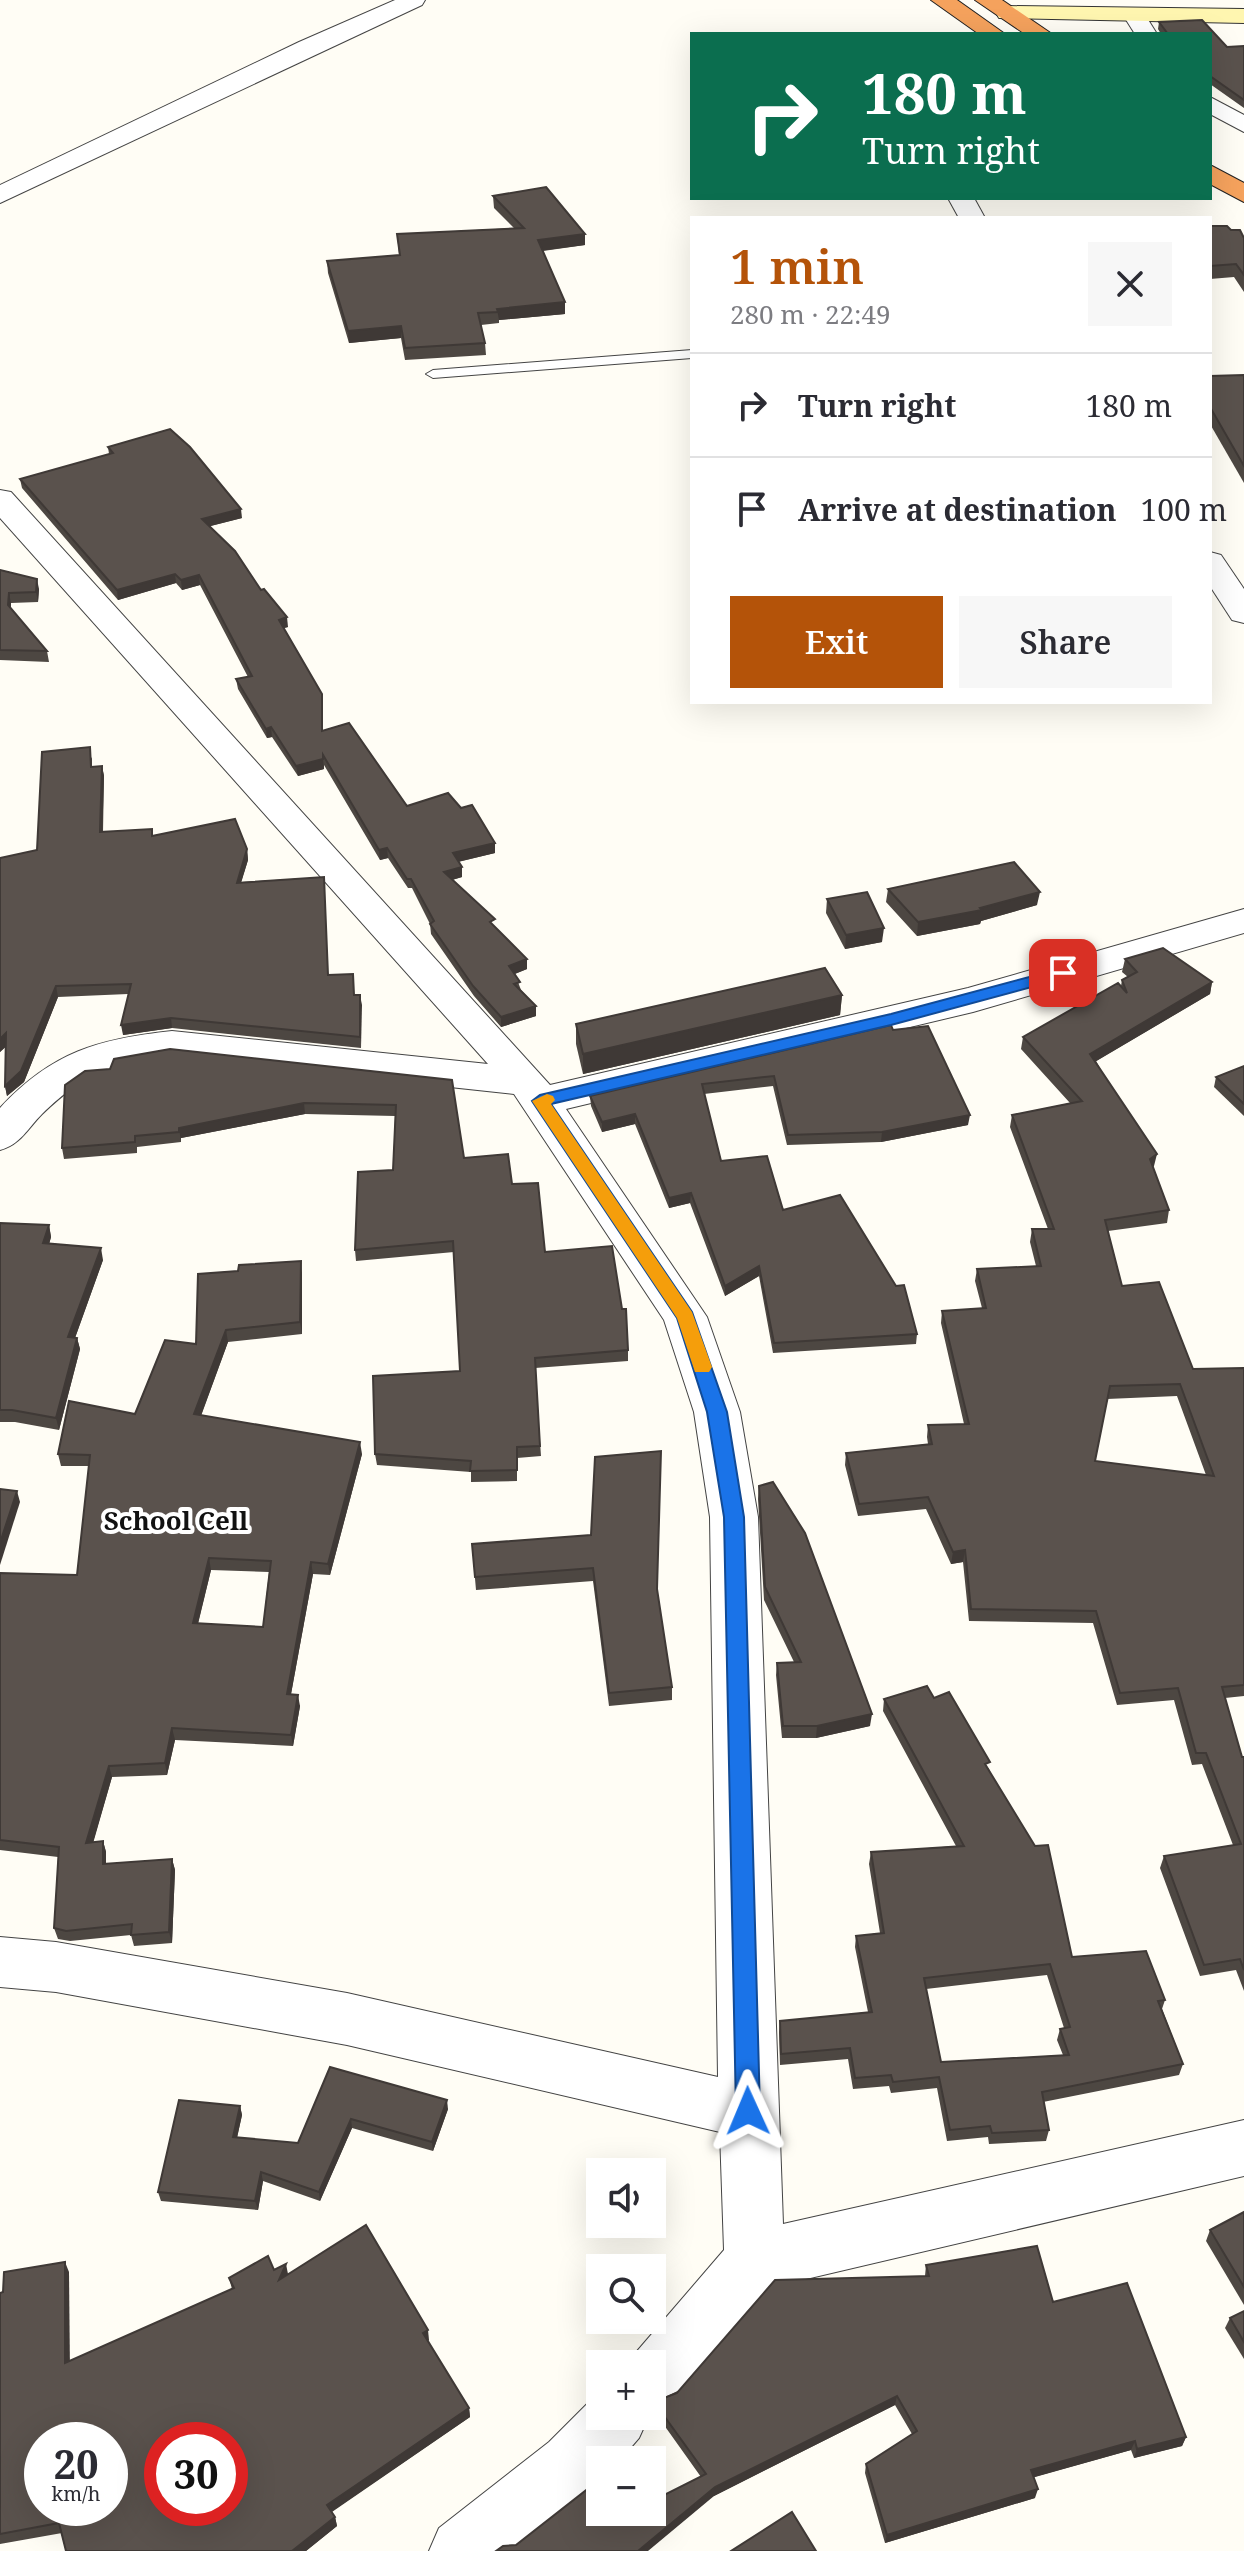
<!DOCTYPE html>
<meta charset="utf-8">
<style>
body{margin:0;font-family:"Noto Serif",serif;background:#f7f7f7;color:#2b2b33;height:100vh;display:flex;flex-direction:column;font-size:30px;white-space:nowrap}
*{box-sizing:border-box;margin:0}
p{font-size:26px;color:#7c7c81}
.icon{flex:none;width:44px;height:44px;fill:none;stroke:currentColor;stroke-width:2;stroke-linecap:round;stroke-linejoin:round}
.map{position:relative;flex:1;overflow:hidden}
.side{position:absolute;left:690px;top:216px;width:522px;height:488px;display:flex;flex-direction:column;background:#fff;border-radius:0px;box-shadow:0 8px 32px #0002}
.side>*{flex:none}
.hud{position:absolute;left:690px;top:32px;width:522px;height:168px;border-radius:0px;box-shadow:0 8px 32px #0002;background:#0b6e4f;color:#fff;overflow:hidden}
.buttons{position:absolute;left:586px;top:2158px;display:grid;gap:16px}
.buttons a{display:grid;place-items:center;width:80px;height:80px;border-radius:0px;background:#fff;box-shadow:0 8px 32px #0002;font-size:40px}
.speed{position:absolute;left:24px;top:2422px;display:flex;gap:16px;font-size:40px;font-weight:700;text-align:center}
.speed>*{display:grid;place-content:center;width:104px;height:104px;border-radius:50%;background:#fff;box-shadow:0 8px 32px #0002;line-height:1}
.speed small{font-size:20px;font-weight:400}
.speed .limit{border:12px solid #d22;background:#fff;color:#111}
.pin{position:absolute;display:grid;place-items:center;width:68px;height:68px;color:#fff;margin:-34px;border-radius:16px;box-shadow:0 4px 12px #0006}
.me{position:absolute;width:88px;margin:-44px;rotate:359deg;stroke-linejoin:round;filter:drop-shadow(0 0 6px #0008)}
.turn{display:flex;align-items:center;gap:28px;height:168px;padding:0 40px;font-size:36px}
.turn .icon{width:104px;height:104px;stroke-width:2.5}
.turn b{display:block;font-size:56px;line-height:68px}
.round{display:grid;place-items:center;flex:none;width:84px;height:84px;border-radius:0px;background:#f7f7f7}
.headline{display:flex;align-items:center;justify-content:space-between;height:136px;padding:0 40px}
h1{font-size:48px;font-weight:600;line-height:60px;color:#b45309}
.cta{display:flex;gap:16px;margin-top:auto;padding:16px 40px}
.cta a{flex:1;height:92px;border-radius:0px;background:#b45309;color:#fff;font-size:32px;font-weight:600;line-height:92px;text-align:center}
.cta a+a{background:#f7f7f7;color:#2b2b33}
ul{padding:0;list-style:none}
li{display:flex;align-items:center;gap:24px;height:104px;padding:0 40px;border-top:2px solid #e1e1e2}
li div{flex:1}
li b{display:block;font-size:30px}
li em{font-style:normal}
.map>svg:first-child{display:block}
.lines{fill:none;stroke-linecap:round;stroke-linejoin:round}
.lane-casing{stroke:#444;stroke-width:2}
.street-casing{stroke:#444;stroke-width:2}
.secondary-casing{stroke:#333;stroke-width:2}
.highway-casing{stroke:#222;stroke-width:2}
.lane{fill:#fff;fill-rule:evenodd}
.street{fill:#fff;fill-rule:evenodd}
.secondary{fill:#fff6b0;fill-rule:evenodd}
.highway{fill:#f5a25d;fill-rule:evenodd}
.wall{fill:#4d4742;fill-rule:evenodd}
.shaded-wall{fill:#3f3936}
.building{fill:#5a524d;stroke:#3f3936;stroke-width:2;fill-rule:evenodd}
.route{fill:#1a73e8;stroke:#114b97;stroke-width:2}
.slow{fill:#f59e0b}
.labels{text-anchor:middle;stroke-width:8;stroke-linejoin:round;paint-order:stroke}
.quarter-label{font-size:26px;font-weight:bold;fill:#111;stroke:#fff}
</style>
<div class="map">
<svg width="1244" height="2551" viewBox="0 0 1244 2551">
<rect width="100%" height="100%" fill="#fffdf5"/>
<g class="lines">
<g class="lane-casing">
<path id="lane" d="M692,350V358L433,378L426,374L433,370Z"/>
</g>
<g class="street-casing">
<g id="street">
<path d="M395,0H425L422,5L0,203V185L299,42Z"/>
<path d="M1134,8L1142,10L1157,34H1135L1123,15Z"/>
<path d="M1210,97L1244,115V132L1210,114Z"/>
<path d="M948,198H974L985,218H959Z"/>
<path d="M0,490L11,492L550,1085L968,988L1244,909V933L973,1012L566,1109L707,1317L740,1412L758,1517L783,2224L1244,2120V2176L772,2287L674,2400L652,2409V2364H626L724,2250L720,2132L347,2045L56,1992L0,1987V1937L56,1942L347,1993L718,2077L710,1517L694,1412L664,1320L514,1094L172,1057C110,1064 88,1070 42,1114C28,1128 20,1145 0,1150V1108C52,1052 98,1039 172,1031L488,1064L0,518Z"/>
<path d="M1210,552L1221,555L1244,589V623L1232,620L1210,586Z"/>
<path d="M600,2391V2416H649L639,2438L620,2460H600V2482L595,2488L515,2551H429L439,2528L549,2442Z"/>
</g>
</g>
<g class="secondary-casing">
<path id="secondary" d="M1007,6L1244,9V23L999,18L996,13Z"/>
</g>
<g class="highway-casing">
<g id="highway">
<path d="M931,0H957L1005,34H979Z"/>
<path d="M975,0H1002L1052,34H1025Z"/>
<path d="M1210,165L1244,183V202L1210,184Z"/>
</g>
</g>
<use href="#lane" class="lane"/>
<use href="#street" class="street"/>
<use href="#secondary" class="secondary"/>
<use href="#highway" class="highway"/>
</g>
<g class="wall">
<path d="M1202,20L1227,47L1244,46V108L1210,84V34H1161L1158,29L1159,22Z"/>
<path d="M493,196L585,234V245L543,251L565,302V314L499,320V323L481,325L485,343L486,355L405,360L401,338L349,343L328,273L327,261L399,255L397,234L514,228L494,208Z"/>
<path d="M1210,226L1231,230L1244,238V292L1234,277L1210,279Z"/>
<path d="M1244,375V483L1210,424V376Z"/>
<path d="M108,447L242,518L210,526L288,627L284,628L322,694L323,731L407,806L495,853L458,862L462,867V877L452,880L495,927L527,959V969L515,974L521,990L536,1006V1016L501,1027L474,996L431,934L430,924L412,888H408L388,858L380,860L324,765V769L298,776L272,737L267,738L238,689L236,679L248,677L200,585L182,590L176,583L118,600L22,488L20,479L109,454Z"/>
<path d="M0,570L39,589L38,602L11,603V609L47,651L49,662L0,660Z"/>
<path d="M92,757V767L102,766L104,776L103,832L153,836L247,849L248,860L241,882L324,877L328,975L355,995H360L361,1048L172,1028L123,1035L128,994L58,997L24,1082L7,1096L5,1086L6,1046L0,1052V858L37,850Z"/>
<path d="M888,889L1037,905L981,921L980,924L917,936L886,902Z"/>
<path d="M827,899L882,942L845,949L826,913Z"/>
<path d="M1125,959L1212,982L1210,994L1096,1061L1154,1166L1153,1167L1169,1210L1167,1223L1108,1231L1122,1286L1193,1369L1244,1368V1696L1225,1698L1242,1757H1244V1991L1236,1970L1200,1976L1160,1868L1164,1856L1233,1845L1202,1764L1192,1765L1174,1700L1117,1705L1093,1623L969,1621L963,1562L951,1564L926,1509L858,1516L845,1465L846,1453L928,1444L927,1437L928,1425L964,1424L941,1323L942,1311L982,1308L975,1281L977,1269L1036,1266L1030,1242L1032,1229H1048L1010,1127L1012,1115L1070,1103L1021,1049L1023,1037L1121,986L1122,980L1128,977L1122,972ZM1177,1396L1206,1475L1095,1461L1107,1399Z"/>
<path d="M842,995L840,1015L583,1074L576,1044V1024Z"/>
<path d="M893,1030L968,1125L881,1142L787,1145L773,1086L704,1094L721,1161L783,1210L917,1334L916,1344L773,1353L759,1276L725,1296L690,1203L669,1208L635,1124L602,1132L591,1106L590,1096Z"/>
<path d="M1244,1066V1116L1214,1087L1216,1077Z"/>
<path d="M452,1080L464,1158L512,1184L545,1252L628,1350V1361L535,1368L541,1456L517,1458V1481L471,1482V1472L377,1465L375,1454L460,1371L454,1252L356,1261L355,1250L393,1170L395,1116L305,1114L181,1138V1142L137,1147V1153L64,1159L62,1148L65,1085Z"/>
<path d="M0,1223L49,1225L51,1237L49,1244L103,1260L75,1338H77L80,1349L59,1430L15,1422H0Z"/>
<path d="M302,1273V1334L228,1342L201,1416L362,1454L330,1575L313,1574L291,1694L300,1706L293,1746L175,1740L167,1775L112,1777L93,1842L103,1841L106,1852V1864L172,1859L175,1870L172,1943L134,1946L131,1935L70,1941L58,1939L54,1928L58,1857L0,1850V1573L77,1575L89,1466H61L58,1454L135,1414L196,1344ZM211,1570L269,1572L263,1627L198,1624Z"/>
<path d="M759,1486L870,1726L816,1738H782L776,1675L777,1663L794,1662L764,1600L758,1499Z"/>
<path d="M591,1535L657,1590L672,1687V1700L609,1706L593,1581L476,1590L472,1544Z"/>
<path d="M934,1698L989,1769L1072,1957L1165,2000L1162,2009L1183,2064L1179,2075L1043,2102L1049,2130L1046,2141L989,2144L988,2137L947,2141L937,2088L891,2093L889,2086L853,2089L848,2059L780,2065L779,2032L780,2021L868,2012L855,1947L856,1936L880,1933L869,1864L871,1852L956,1846L883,1711L884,1699ZM1047,1975L1064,2028L1060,2029L1057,2040L1063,2055L941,2062L926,1989Z"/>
<path d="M330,2067L448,2109L433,2151L352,2128L320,2201L263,2181L258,2210L161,2201L158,2192L240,2106L242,2115L237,2138L298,2143Z"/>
<path d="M1244,2212V2305L1206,2241L1210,2230Z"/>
<path d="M926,2265L1053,2302L1186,2437L1182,2446L1134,2458L1131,2450L1034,2477L1035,2498L885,2543L865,2473L866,2464L912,2434L895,2405L714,2496L516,2545L619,2518L701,2477L654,2411V2402L925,2276Z"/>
<path d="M274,2270L288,2274L429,2340L428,2341L469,2408L470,2417L331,2512L335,2517L337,2526L306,2551H66L62,2533L0,2544V2293L69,2272V2361L232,2289L229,2278Z"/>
<path d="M1244,2311V2359L1225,2328L1230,2318Z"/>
</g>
<g class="shaded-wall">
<path d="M585,234V245L539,251L538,240Z"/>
<path d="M565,302V314L499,320L497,309Z"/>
<path d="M401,326V338L349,343L348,331Z"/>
<path d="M241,509L242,518L203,528L202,519Z"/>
<path d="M175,574L176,583L118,600L117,590Z"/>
<path d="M199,575L200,585L182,590L181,580Z"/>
<path d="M37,579L39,589L38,602L36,592Z"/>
<path d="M9,593L11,603L10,615L8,605Z"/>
<path d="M287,617L288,627L280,629L279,620Z"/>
<path d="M271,727L272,737L267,738L266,729Z"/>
<path d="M323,759L324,769L298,776L296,766Z"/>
<path d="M102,766L104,776L102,843L100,832Z"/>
<path d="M495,843V853L453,863V853Z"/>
<path d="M387,848L388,858L380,860L379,850Z"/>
<path d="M247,849L248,860L238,893L237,883Z"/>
<path d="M462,867V877L445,882L444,872Z"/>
<path d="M1040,892L1037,905L981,921L980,924L917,936L918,922L980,908Z"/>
<path d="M884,928L882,942L845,949L846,935Z"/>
<path d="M527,959V969L509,976V966Z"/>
<path d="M1212,982L1210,994L1088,1066L1090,1054Z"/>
<path d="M56,986L58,997L24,1082L7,1096L5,1086Z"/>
<path d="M360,995L362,1005L361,1048L360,1037Z"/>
<path d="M842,995L840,1015L583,1074V1054Z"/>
<path d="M536,1006V1016L501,1027V1017Z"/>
<path d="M171,1018L172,1028L123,1035L121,1025Z"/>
<path d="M6,1033L9,1044L0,1052V1039Z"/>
<path d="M304,1103L305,1114L181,1138V1142L179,1128Z"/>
<path d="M635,1114V1124L602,1132V1122Z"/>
<path d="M970,1115L968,1125L881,1142L882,1132Z"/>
<path d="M1157,1154L1154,1166L1147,1172L1150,1159Z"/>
<path d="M691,1193L690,1203L669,1208V1198Z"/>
<path d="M49,1225L51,1237L46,1255L43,1243Z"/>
<path d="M101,1248L103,1260L71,1349L68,1337Z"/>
<path d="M301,1261L302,1273V1334L300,1322Z"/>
<path d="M759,1266V1276L725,1296V1286Z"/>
<path d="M226,1330L228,1342L197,1426L194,1414Z"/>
<path d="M77,1338L80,1349L59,1430L56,1418Z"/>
<path d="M360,1442L362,1454L330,1575L328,1564Z"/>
<path d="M17,1491L20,1502L0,1565V1543Z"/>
<path d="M965,1550L963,1562L951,1564L953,1552Z"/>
<path d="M209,1558L211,1570L195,1635L193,1623Z"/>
<path d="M311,1562L313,1574L289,1705L287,1694Z"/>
<path d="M298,1695L300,1706L293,1746L291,1735Z"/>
<path d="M872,1714L870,1726L816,1738L817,1726Z"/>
<path d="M172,1728L175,1740L167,1775L165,1763Z"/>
<path d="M109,1766L112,1777L90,1854L86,1843Z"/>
<path d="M103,1841L106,1852V1875L103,1864Z"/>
<path d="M172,1859L175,1870L172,1943L169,1932Z"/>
<path d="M447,2100L448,2109L433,2151L432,2142Z"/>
<path d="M240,2106L242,2115L235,2146L233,2137Z"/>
<path d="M351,2119L352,2128L320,2201L319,2192Z"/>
<path d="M261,2172L263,2181L258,2210L255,2201Z"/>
<path d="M65,2262L69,2272L70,2373L65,2363Z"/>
<path d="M286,2264L288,2274L279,2280Z"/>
<path d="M428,2330L429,2340L424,2343L423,2333Z"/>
<path d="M897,2396L895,2405L714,2496L648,2551H638L715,2487Z"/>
<path d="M469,2408L470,2417L329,2514L327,2505Z"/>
<path d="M1186,2437L1182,2446L1134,2458L1137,2449Z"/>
<path d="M1135,2441L1131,2450L1028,2479L1031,2470Z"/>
<path d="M1038,2489L1035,2498L885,2543L887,2535Z"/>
<path d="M335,2517L337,2526L306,2551H292Z"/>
</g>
<g class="building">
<path d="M1202,20L1227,47L1244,46V100L1210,76V34H1168L1159,22Z"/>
<path d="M546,187L585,234L538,240L565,302L497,309L498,312L478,313L485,343L405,348L401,326L348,331L327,261L400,255L397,234L524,228L493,196Z"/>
<path d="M1210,226H1227L1231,230H1240L1244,238V275L1236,264L1210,266Z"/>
<path d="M1244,375V466L1210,407V376Z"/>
<path d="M170,429L190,447L241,509L202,519L235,551L261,590L264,589L287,617L279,620L322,694V731L349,723L407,806L448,793L461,808L472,805L495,843L453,853L462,867L444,872L495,919L490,922L527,959L509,966L520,982L514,984L536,1006L501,1017L473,986L430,924L434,921L411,879H407L387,848L379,850L323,755V759L296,766L271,727L266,729L236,679L252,676L199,575L181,580L175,574L117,590L20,479L113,453L108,447Z"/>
<path d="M0,570L37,579L36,592L9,593L8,605L47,651L0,650Z"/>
<path d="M90,747L91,767L102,766L100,832L152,829V836L235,819L247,849L237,883L324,877L328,975L353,974L354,995H360V1037L171,1018L121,1025L131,984L56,986L21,1071L5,1086L6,1033L0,1039V858L37,850L42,752Z"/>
<path d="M1014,862L1040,892L980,908L982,910L918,922L888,889Z"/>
<path d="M867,892L884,928L846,935L827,899Z"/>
<path d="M1163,948L1212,982L1090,1054L1157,1154L1150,1159L1169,1210L1105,1220L1122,1286L1159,1282L1193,1369L1244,1368V1685L1222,1687L1242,1757H1244V1970L1240,1959L1204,1965L1164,1856L1241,1844L1206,1753H1196L1178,1688L1120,1693L1096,1611L971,1609L965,1550L953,1552L928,1497L859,1504L846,1453L932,1444L928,1425L969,1424L942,1311L986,1308L977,1269L1041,1266L1032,1229H1054L1012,1115L1082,1101L1023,1037L1118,983L1127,993L1122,980L1137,972L1125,959ZM1180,1384L1214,1476L1095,1461L1110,1386Z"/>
<path d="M825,968L842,995L583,1054L576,1024Z"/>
<path d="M891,1025L893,1030L928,1026L970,1115L882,1132L788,1135L774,1076L702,1084L721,1161L767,1156L783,1210L840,1195L896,1286L904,1285L917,1334L774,1343L759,1266L725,1286L691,1193L669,1198L635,1114L602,1122L590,1096Z"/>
<path d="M170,1049L452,1080L464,1158L508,1154L512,1184L538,1183L545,1252L612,1246L622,1309H626L628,1350L535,1358L540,1446L517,1447V1470L470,1471L471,1461L375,1454L373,1376L460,1371L453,1241L355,1250L358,1172L393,1170L396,1105L304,1103L179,1128V1132L135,1136V1142L62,1148L65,1085L85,1071L110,1069L114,1059Z"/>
<path d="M1244,1066V1104L1216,1077Z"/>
<path d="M0,1223L49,1225L43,1243L101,1248L68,1337L77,1338L56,1418L12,1410H0Z"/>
<path d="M301,1261L300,1322L226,1330L194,1414L360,1442L328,1564L311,1562L287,1694L298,1695L291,1735L172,1728L165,1763L109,1766L86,1843L103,1841V1864L172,1859L169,1932L131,1935L132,1924L66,1931L54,1928L59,1847L0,1840V1573L77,1575L90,1455L58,1454L69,1401L135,1414L165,1340L196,1344L198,1274L238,1271L239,1265ZM209,1558L271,1561L263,1627L193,1623Z"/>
<path d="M661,1451L657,1589L672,1687L609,1693L593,1568L475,1577L472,1544L591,1535L595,1457Z"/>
<path d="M773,1482L805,1533L872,1714L817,1726H783L777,1663L801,1662L765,1587L759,1486Z"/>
<path d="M0,1489L17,1491L0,1543Z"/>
<path d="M927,1686L934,1698L949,1692L990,1762L985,1764L1035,1846L1048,1845L1072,1957L1146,1951L1165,2000L1158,2001L1183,2064L1042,2092L1049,2130L992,2133L990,2126L950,2130L939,2077L893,2082L891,2075L855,2078L850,2048L781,2054L780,2021L872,2012L856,1936L884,1933L871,1852L964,1846L884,1699ZM1050,1964L1070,2027L1060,2029L1069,2055L941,2062L924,1978Z"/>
<path d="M330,2067L447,2100L432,2142L351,2119L319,2192L261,2172L255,2201L158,2192L179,2100L240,2106L233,2137L298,2143Z"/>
<path d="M1244,2212V2287L1210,2230Z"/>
<path d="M366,2225L428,2330L423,2333L469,2408L327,2505L335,2517L292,2551H66L59,2523L0,2534V2293L3,2292L4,2272L65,2262V2363L234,2288L229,2278L268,2256L274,2270L286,2264L279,2280ZM42,2440H110V2508H42ZM162,2440H230V2508H162Z"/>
<path d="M1037,2246L1053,2302L1127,2283L1186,2437L1137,2449L1135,2441L1031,2470L1038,2489L887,2535L866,2464L917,2431L897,2396L715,2487L638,2551H496L503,2546L516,2545L594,2484L600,2492V2512H614L619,2518L631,2512H652V2501L706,2474L654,2402L677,2393L775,2280L929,2276L926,2265Z"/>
<path d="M1244,2311V2342L1230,2318Z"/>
<path d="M792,2512L816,2551H731Z"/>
</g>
<path class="route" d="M1063,968L1071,973L1069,977L891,1025L551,1104L692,1312L727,1412L744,1517L760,2111L756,2119L748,2122L739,2119L736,2111L724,1517L707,1412L677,1318L532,1101L540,1095L891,1014Z"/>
<path class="slow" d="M547,1094L553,1096L555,1100L551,1104L692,1312L712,1367L709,1372H695L677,1318L532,1101Z"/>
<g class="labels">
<g class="quarter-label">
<text x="176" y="1530">School Cell</text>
</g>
</g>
</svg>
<div class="buttons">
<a><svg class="icon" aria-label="sound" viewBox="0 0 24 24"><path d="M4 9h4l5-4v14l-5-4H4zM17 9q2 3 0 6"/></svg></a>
<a><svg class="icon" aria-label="search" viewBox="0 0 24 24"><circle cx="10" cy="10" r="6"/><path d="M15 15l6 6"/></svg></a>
<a>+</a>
<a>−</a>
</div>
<div class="speed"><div>20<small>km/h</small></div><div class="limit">30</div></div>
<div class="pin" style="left:1063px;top:973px;background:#d93025"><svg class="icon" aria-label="arrive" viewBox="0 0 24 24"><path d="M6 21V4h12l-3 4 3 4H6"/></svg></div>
<svg class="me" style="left:748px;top:2111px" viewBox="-20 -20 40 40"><path d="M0-17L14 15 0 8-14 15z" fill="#1a73e8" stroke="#fff" stroke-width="4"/></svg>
<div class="hud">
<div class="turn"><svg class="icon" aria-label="right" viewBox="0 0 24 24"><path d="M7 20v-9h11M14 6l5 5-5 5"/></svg><div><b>180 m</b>Turn right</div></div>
</div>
<section class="side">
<div class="headline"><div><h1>1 min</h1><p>280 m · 22:49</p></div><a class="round"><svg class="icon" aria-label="close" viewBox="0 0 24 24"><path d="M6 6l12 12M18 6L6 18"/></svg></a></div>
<ul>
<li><svg class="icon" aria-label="right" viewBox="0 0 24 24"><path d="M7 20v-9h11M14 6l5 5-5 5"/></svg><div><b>Turn right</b></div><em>180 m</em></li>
<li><svg class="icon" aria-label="arrive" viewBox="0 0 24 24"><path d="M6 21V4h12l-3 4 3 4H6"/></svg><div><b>Arrive at destination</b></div><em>100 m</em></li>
</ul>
<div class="cta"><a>Exit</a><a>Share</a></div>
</section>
</div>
